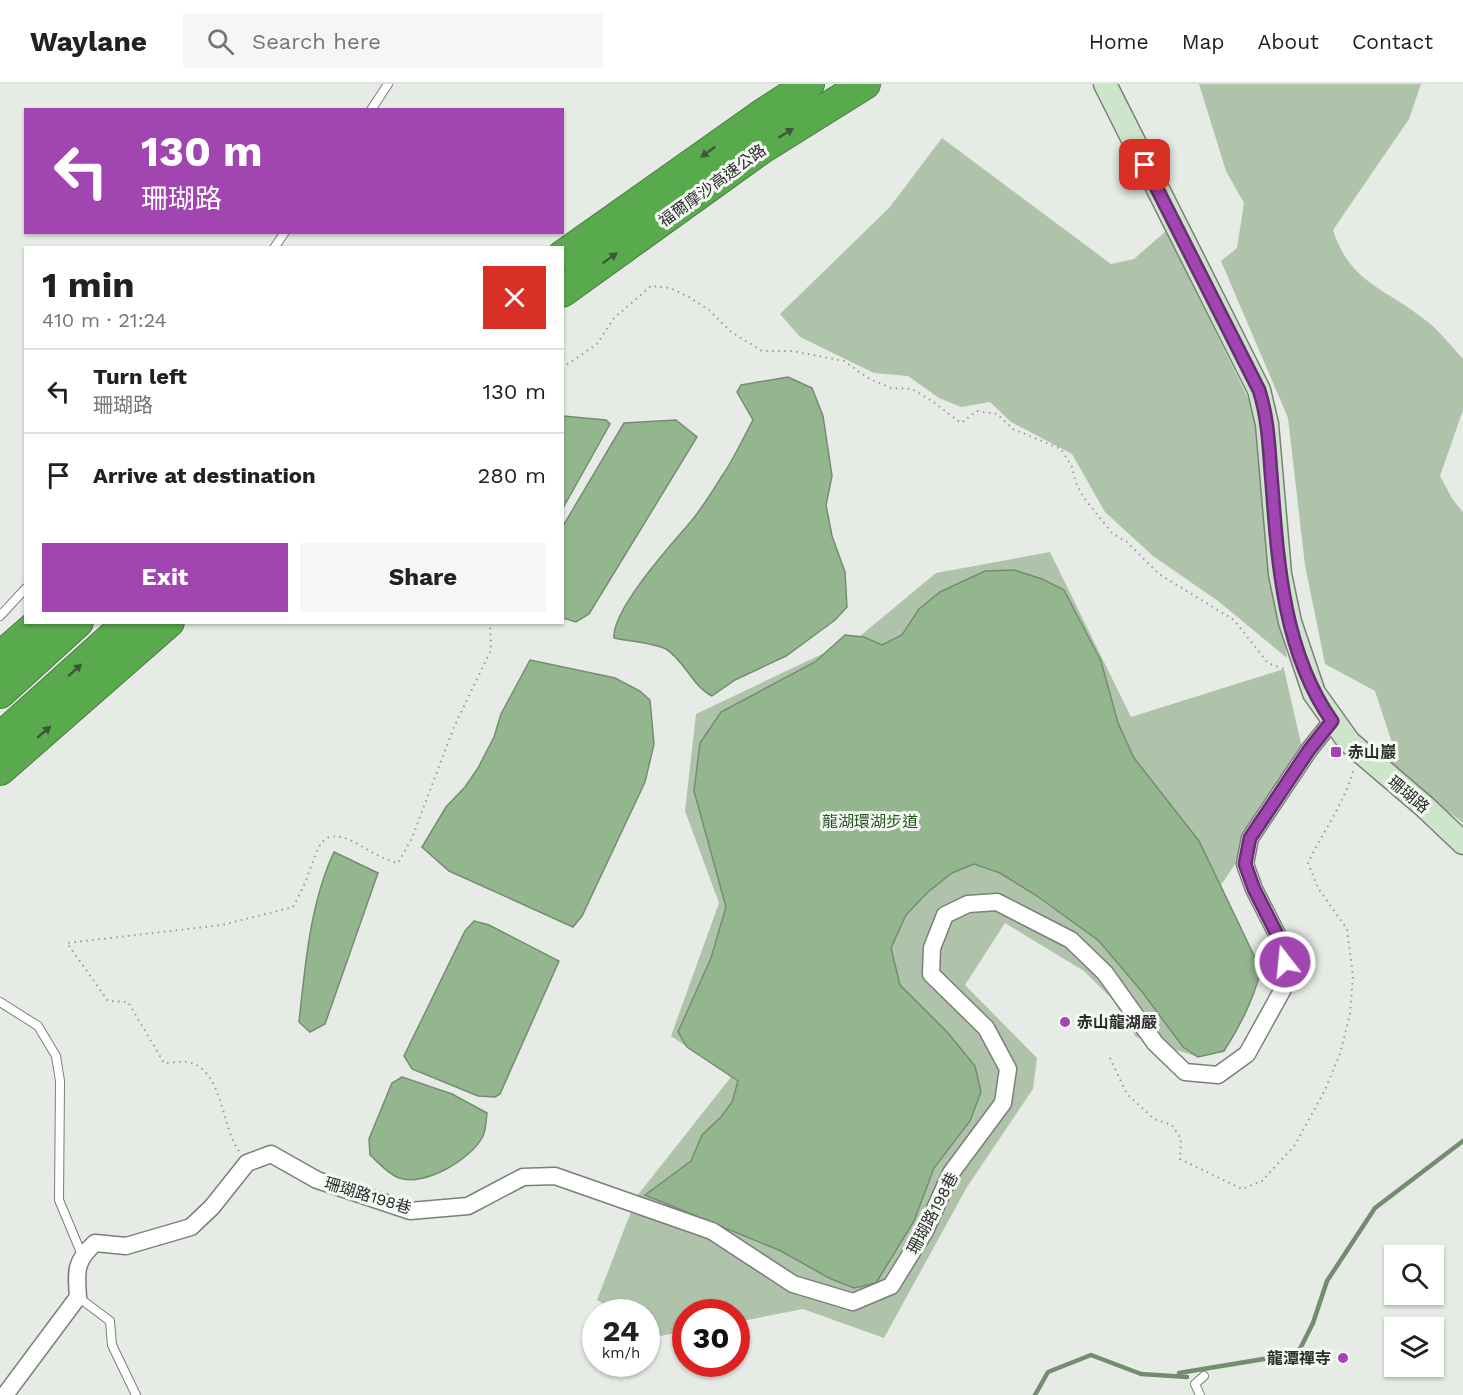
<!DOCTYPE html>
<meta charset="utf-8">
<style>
body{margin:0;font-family:"Work Sans","Noto Sans TC",sans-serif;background:#f6f6f6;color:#202124;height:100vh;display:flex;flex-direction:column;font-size:22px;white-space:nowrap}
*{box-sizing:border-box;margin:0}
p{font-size:20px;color:#757577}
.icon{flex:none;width:33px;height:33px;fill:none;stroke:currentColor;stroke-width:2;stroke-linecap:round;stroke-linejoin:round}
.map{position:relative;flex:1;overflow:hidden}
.details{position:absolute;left:24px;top:162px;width:540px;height:378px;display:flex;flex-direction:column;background:#fff;border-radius:0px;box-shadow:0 2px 4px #0004}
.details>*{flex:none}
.banner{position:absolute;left:24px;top:24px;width:540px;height:126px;border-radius:0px;box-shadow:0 2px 4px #0004;background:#a146b1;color:#fff;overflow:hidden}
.fabs{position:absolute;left:1384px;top:1161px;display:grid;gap:12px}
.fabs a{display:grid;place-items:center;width:60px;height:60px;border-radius:0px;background:#fff;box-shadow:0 2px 4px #0004;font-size:30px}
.speed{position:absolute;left:582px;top:1215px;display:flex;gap:12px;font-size:30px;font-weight:700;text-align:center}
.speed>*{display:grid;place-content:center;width:78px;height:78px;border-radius:50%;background:#fff;box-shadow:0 2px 4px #0004;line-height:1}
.speed small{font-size:15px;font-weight:400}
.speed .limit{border:9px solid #d22;background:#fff;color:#111}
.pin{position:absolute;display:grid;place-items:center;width:51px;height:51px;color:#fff;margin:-26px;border-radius:12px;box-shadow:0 3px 9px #0006}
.me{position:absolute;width:66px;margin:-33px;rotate:344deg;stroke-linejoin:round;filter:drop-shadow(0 0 4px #0008)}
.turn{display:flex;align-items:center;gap:21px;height:126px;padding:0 18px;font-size:27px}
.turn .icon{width:78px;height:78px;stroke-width:2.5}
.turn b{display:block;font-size:42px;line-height:51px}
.round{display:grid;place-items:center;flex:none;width:63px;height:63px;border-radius:0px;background:#f6f6f6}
.headline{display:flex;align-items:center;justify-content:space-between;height:102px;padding:0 18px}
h1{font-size:36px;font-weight:700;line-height:45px}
.primary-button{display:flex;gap:12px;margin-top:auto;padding:12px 18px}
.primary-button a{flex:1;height:69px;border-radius:0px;background:#a146b1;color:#fff;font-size:24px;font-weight:700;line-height:69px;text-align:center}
.primary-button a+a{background:#f6f6f6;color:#202124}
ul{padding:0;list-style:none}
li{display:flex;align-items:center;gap:18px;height:84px;padding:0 18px;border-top:2px solid #e0e0e0}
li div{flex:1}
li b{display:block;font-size:22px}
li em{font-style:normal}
header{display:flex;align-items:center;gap:36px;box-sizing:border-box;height:84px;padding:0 30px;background:#fff;border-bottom:2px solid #e0e0e0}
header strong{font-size:28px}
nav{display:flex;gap:33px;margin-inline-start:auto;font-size:21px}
.search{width:420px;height:54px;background:#f6f6f6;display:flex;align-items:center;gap:15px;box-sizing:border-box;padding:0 21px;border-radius:0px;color:#757577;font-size:22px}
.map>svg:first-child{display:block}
.green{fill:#aec3aa}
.water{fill:#94b68f;stroke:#748d71;stroke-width:1.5}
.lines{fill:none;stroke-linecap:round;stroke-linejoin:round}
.stream{stroke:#748d71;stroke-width:4.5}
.lane-casing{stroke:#7b7f7a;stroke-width:10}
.street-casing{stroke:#7b7f7a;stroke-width:19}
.secondary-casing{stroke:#7b7f7a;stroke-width:25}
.highway-casing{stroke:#497d41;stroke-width:32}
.path{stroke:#989b98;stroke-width:2;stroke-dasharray:1.5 4.5;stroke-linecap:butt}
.lane{stroke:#fff;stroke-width:8}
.street{stroke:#fff;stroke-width:16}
.secondary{stroke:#cde5ca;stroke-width:22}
.highway{stroke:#59a94d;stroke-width:30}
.oneway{fill:#3b5837}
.route-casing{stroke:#692e73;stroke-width:15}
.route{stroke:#a146b1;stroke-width:10}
.poi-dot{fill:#a146b1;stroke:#f4f9f4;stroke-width:2}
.labels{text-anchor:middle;stroke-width:6;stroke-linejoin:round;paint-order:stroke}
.street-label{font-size:16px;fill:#2b2c2b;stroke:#f4f9f4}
.poi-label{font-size:16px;font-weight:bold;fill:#2b2c2b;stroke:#f4f9f4;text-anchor:start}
.park-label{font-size:16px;fill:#26531f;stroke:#f4f9f4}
</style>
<header>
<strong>Waylane</strong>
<div class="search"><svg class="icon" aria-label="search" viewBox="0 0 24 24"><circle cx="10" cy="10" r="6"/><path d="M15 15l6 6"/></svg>Search here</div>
<nav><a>Home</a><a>Map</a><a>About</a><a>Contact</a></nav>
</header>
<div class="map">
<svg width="1463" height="1311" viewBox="0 0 1463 1311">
<rect width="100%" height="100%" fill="#e7ebe6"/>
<g class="green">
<path d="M1199,0H1421L1409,35L1333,146C1350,199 1385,204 1424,235C1439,246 1451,262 1463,275V326L1440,392L1453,416L1463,428V739L1377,673L1392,659L1375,607L1325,580L1305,481L1288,334L1221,177L1237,164L1244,119L1226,87Z"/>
<path d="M942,54L1111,180L1134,175L1166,147L1252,322L1263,369L1270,451L1269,500L1282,535L1287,574L1218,517L1153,472L1105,428L1072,370L1011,338L990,318L961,323L939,314L908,292L874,289L800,253L780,230L889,124Z"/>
<path d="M1050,468L1131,633L1284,585L1305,677L1221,801L1261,886L1224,967L1198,973L1136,953L1113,916L1084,887L1005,839L965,901L1037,974L1033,1005L967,1103L884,1254L803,1225L737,1238L736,1228H686L685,1247L660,1252L647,1244L646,1228H618L597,1216L637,1112L731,993L671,952L719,819L685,727L696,630L860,552L936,489Z"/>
</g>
<g class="water">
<path d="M788,293L812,304L823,332L832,392L826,421L832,452L845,488L847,523L835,536L786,572L735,596L712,612C692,602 685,577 666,565C655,559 628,557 614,554C612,526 669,463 688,441C701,426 712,408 722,392C734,375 743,354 753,336L737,308L741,301Z"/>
<path d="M563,332L606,336L610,340L563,424Z"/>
<path d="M676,336L697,353L589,530L576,538L563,534V442L624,339Z"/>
<path d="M1014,486L1042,495L1064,506L1101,577L1118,639L1134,674L1199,757L1261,886C1253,917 1241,941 1224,967L1198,973L1183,963L1143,909L1099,857L1037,812L1000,789L974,780L952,789L928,808L906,831L891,864L900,901L948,949L975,982L981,1008L970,1037L934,1084L914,1137L876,1199L854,1204L829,1194L781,1167L645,1111L691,1077L702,1051L721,1033L732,1018L738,997L687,963L678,948L711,874L726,823L694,707L700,659L721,628L815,578L845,551L864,553L882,561L902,551L919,525L940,508L985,487Z"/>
<path d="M530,576L615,594L640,607L650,616L654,660L645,698L582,832L573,843L449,787L422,763L446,723L465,703L478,684L494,653L501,630Z"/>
<path d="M334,768L378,789L325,940L310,948L299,938C305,883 310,819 334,768Z"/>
<path d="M474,837L489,841L559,877L500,1010L495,1013L478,1012L412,985L404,972L465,847Z"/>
<path d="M402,993L452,1010L487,1029C486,1036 486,1046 483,1052C472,1075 424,1103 399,1094C388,1090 378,1078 370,1071L369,1055L392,999Z"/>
</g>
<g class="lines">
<g class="stream">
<path d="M1179,1289L1282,1272L1300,1265L1313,1239L1327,1197L1375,1124L1463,1057"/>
<path d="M1035,1311L1048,1288L1091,1271L1141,1290L1187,1293"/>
</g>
<g class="lane-casing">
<g id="lane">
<path d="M371,26L388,0"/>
<path d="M274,164L285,148"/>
<path d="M0,532L26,504"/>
<path d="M0,918L38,942L56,972L60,997L59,1116L82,1171"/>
<path d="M78,1213L110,1237L112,1261L136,1311"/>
<path d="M1200,1311L1195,1300L1204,1292"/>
</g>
</g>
<g class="street-casing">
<path id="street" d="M5,1311L78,1213C76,1187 75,1177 95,1159L126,1162L191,1143L212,1123L247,1079L271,1070L317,1096L410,1127L468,1122L523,1093L555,1092L712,1147L793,1200L853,1218L891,1202L925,1147L951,1089L1003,1019L1008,985L986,944L931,890L932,864L945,831L968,820L997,818L1071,856L1105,889L1155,959L1185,988L1218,991L1247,970L1288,896L1282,860L1254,805L1245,780L1250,754L1309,666L1332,637"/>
</g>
<g class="secondary-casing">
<path id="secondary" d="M1105,0L1259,306L1267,340L1280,490L1290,538L1314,609L1349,658L1424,722L1463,759"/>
</g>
<g class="highway-casing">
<g id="highway">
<path d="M562,172L760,32L809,0"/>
<path d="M562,208L761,65L865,0"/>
<path d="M0,573L40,538"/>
<path d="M0,609L78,538"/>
<path d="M0,654L129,538"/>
<path d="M0,686L169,538"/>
</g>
</g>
<g class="path">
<path d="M562,284L597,260L614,234L651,202L670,204L689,213L709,226L730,247L762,267H792L844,277L868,294L891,304L912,305L932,317L961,339L977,327L997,330L1013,345L1061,365L1072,383L1076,399L1084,414L1112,449L1127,458L1159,490L1234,536L1268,579L1287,586"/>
<path d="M1110,974L1127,1010L1154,1035L1172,1041L1181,1055L1180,1075L1242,1105L1262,1097L1295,1061L1325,1006L1340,970L1350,930L1353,892L1347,845L1318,804L1308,779C1323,747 1345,719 1354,684"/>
<path d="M239,1067C221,1043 223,984 187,978C180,977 171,979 164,979L128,918L108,917L67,859L222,841L293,823C299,812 305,800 309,788C318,765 321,742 352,757C367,765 381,775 398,779L412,754L454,643L491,566L490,538"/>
</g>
<use href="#lane" class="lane"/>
<use href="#street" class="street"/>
<use href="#secondary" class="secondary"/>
<use href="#highway" class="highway"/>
</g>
<defs><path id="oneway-solid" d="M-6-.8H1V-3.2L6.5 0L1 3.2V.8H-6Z" transform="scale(1.5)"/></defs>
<g class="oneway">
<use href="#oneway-solid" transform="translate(786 49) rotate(-32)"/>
<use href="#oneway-solid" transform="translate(708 68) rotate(144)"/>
<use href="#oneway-solid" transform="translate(610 174) rotate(-36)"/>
<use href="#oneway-solid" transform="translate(75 586) rotate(-42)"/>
<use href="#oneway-solid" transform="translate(44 648) rotate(-41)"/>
</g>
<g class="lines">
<g class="route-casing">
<path id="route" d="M1145,81L1259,306C1269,337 1269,368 1272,401C1278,481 1284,569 1332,637L1309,666L1250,754L1245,780L1254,805L1282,860L1285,878"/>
</g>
<use href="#route" class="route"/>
</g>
<g class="poi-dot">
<rect x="1330" y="662" width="12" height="12" rx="3"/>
<circle cx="1065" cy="938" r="6"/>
<circle cx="1343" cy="1274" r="6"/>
</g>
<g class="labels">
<g class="street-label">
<text transform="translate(712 101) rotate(-36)" y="6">福爾摩沙高速公路</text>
<text transform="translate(1409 710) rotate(40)" y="6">珊瑚路</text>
<text transform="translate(368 1111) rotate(17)" y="6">珊瑚路198巷</text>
<text transform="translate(932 1129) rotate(-62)" y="6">珊瑚路198巷</text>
</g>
<g class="poi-label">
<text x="1348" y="674">赤山巖</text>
<text x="1077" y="944">赤山龍湖嚴</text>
<text x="1331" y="1280" text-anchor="end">龍潭禪寺</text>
</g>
<g class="park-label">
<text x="870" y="743">龍湖環湖步道</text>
</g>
</g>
</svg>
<div class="fabs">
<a><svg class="icon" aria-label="search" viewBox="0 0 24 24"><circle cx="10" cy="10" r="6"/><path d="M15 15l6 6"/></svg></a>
<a><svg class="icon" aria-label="layers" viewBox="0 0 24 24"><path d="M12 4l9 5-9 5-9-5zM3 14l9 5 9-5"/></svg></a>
</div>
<div class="speed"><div>24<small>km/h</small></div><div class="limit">30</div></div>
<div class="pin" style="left:1145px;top:81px;background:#d93025"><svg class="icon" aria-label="arrive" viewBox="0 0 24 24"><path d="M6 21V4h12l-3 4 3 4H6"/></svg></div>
<svg class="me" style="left:1285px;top:878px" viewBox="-20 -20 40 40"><circle r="17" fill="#a146b1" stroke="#fff" stroke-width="3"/><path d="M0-11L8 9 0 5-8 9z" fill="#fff"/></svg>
<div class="banner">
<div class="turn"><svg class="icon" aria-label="left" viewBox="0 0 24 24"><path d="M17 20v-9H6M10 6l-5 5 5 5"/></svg><div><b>130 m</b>珊瑚路</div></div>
</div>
<section class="details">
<div class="headline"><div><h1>1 min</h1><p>410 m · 21:24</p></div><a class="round" style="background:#d93025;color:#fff"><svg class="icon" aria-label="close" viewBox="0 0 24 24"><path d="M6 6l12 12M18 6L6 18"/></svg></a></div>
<ul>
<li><svg class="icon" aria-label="left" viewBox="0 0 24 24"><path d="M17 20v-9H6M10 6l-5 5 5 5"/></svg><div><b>Turn left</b><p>珊瑚路</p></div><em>130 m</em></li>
<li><svg class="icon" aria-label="arrive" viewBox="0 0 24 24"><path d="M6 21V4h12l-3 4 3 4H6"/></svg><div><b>Arrive at destination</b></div><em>280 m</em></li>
</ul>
<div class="primary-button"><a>Exit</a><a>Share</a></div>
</section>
</div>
